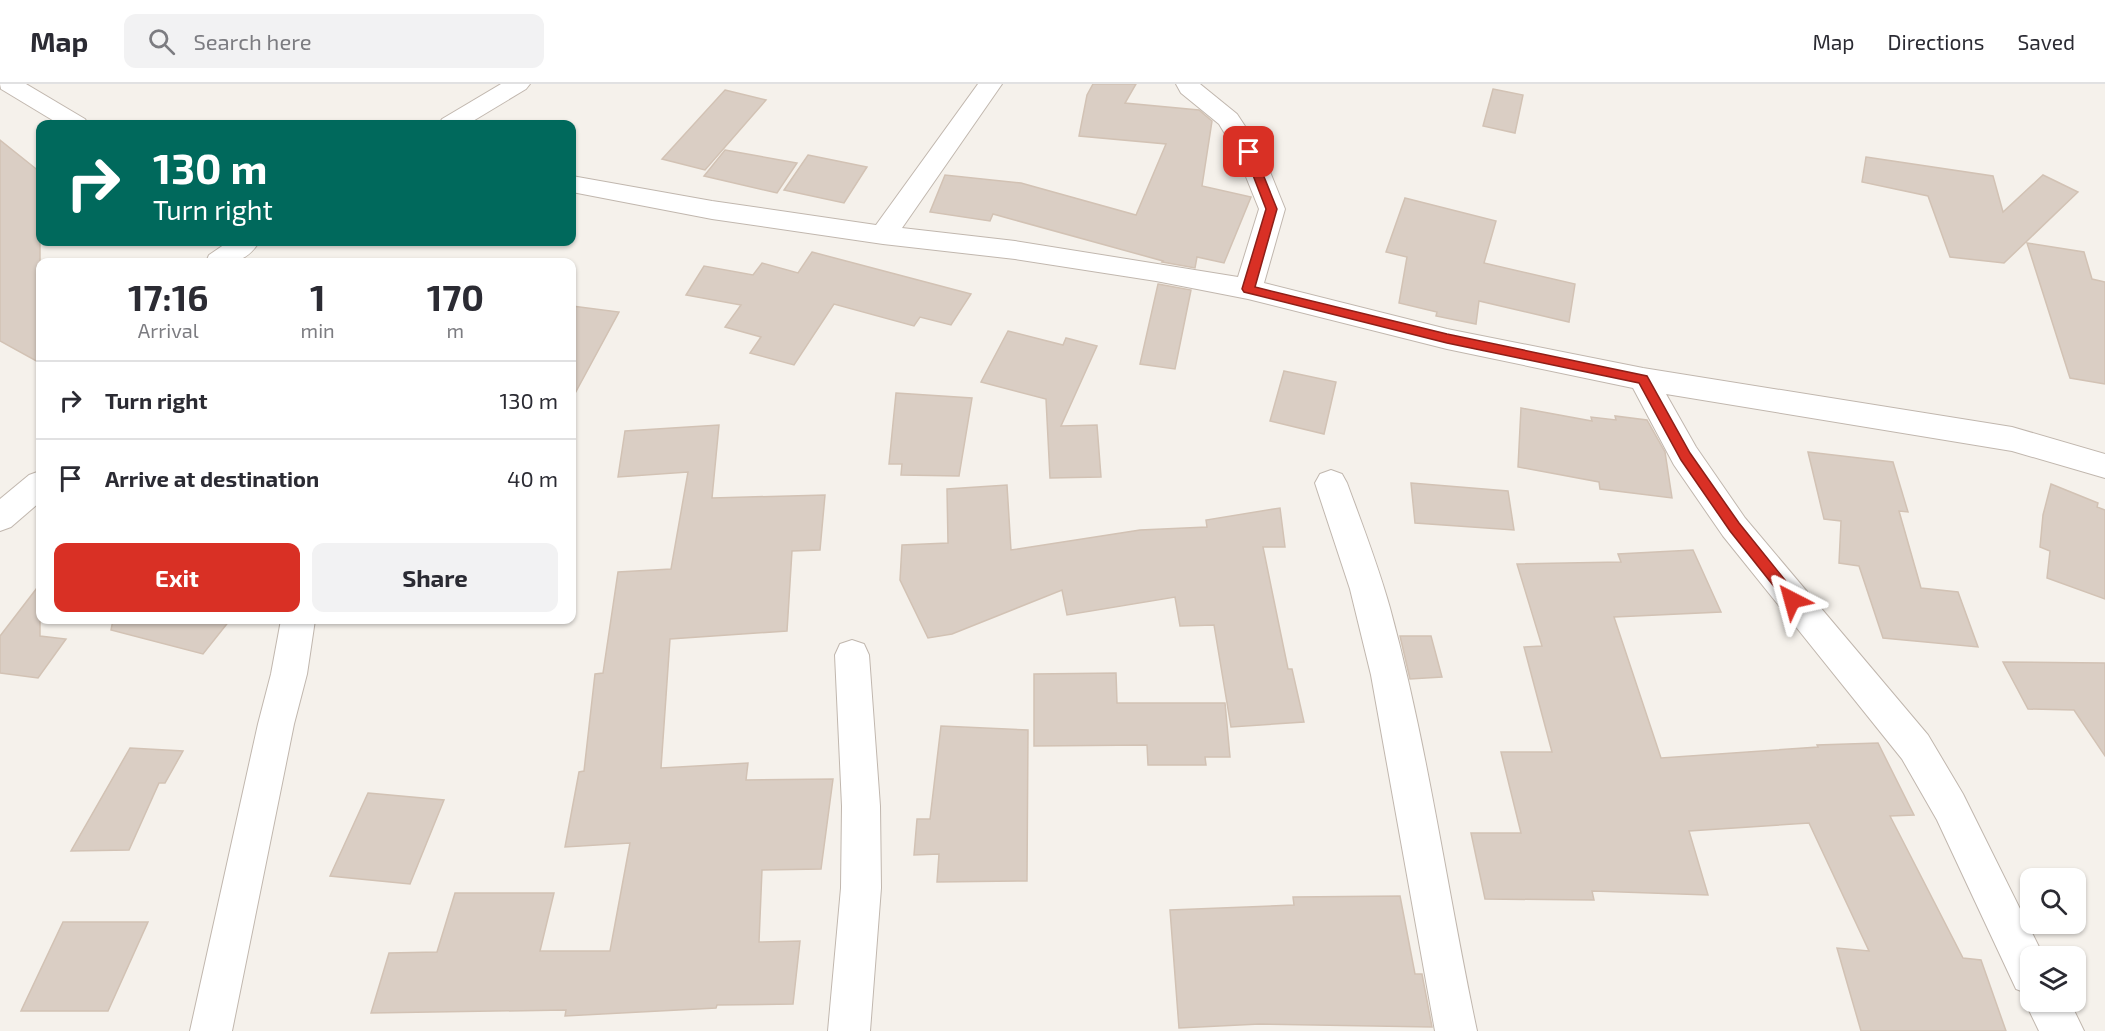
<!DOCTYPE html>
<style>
body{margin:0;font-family:"Exo 2",sans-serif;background:#f2f2f3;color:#2b2b33;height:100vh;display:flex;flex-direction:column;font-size:22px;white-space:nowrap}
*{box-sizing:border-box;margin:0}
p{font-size:20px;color:#7c7c81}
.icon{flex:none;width:33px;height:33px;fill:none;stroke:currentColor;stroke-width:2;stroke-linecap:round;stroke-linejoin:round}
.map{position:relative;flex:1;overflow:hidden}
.side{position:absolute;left:36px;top:174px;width:540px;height:366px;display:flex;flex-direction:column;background:#fff;border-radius:12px;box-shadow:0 2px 4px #0004}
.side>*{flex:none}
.guide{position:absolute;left:36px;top:36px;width:540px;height:126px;border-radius:12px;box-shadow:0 2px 4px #0004;background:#00695c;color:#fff;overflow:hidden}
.fabs{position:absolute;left:2020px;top:784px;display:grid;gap:12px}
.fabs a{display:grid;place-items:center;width:66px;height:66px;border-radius:12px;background:#fff;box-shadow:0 2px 4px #0004;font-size:30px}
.pin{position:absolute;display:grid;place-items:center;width:51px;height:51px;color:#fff;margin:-26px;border-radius:12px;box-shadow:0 3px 9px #0006}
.me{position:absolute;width:66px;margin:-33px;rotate:321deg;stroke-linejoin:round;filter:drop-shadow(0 0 4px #0008)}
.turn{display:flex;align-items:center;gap:21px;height:126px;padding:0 18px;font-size:27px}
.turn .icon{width:78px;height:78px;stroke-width:2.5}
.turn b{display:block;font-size:42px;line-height:51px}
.eta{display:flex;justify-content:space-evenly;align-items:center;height:102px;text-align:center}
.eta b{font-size:36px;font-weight:700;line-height:42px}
.primary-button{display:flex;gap:12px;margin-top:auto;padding:12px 18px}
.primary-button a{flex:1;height:69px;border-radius:12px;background:#d93025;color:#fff;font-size:24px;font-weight:700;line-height:69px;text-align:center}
.primary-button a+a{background:#f2f2f3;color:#2b2b33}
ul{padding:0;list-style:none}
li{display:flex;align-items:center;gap:18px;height:78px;padding:0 18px;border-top:2px solid #e1e1e2}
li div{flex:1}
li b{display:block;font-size:22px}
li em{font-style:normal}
header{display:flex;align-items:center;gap:36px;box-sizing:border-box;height:84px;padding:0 30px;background:#fff;border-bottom:2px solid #e1e1e2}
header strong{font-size:28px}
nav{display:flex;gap:33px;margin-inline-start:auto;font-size:21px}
.search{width:420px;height:54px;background:#f2f2f3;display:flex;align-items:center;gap:15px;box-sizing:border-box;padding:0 21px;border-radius:12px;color:#7c7c81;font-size:22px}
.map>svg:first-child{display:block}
.building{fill:#dacec4;stroke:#d2c2b4;stroke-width:1.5}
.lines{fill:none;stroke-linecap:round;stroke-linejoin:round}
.minor-casing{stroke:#c1b7ae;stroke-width:2}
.minor{fill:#fff;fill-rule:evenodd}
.route{fill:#d93025;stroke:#8d1f18;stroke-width:1.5}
</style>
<header>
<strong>Map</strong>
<div class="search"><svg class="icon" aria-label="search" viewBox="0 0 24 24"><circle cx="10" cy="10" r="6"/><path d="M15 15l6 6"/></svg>Search here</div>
<nav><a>Map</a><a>Directions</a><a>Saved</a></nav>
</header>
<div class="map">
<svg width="2105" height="947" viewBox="0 0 2105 947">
<rect width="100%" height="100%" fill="#f5f1eb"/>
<g class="building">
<path d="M1093,0H1136L1125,19L1199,26L1212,37L1202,102L1251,113L1224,179L1197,173L1195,184L1162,178L1163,177L993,130L990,137L930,128L945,91L1021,99L1136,131L1166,60L1079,52L1087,11Z"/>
<path d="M1493,5L1523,11L1515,49L1483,42Z"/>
<path d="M725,6L766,16L705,86L662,75Z"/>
<path d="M0,56L40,88V279L0,257Z"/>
<path d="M725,66L797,79L777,109L704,92Z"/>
<path d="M808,71L867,83L844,119L784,106Z"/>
<path d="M1866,73L1993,92L2003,128L2043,91L2078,108L2004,179L1950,173L1928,112L1862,98Z"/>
<path d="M1405,114L1496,137L1484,179L1575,200L1569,238L1479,217L1476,240L1436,232L1437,228L1399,219L1407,173L1386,168Z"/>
<path d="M2027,159L2084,168L2092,195L2105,198V300L2070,294Z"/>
<path d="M812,168L971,210L951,241L920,233L914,242L834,220L794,281L750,269L761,253L725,243L741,221L686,211L704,182L753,191L762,179L798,189Z"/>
<path d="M1158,200L1191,206L1175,285L1140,280Z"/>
<path d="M572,222L619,228L572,315Z"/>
<path d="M1008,247L1063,261L1066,254L1097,262L1061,342L1097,341L1101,393L1050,394L1046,315L981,298Z"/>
<path d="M1284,287L1336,298L1324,350L1270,337Z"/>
<path d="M896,309L972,314L959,392L901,391L902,380H889Z"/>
<path d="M1521,324L1592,337L1591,333L1616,336L1615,332L1647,336L1665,368L1672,414L1600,405L1599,398L1518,383Z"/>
<path d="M719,341L712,414L825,411L820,466L792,467L787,547L670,555L661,684L748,679L746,696L833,695L821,785L762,786L759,858L800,857L793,920L717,921L716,924L565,932L566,926L371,929L389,869L437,868L455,809H554L540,867H610L630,759L565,763L579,688L584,687L595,590L603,589L618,488L671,485L688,388L618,393L625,347Z"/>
<path d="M1808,368L1893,378L1908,428L1899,427L1921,504L1958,508L1978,563L1883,554L1859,482L1839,479L1841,437L1824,435Z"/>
<path d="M1411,399L1508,407L1514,446L1415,439Z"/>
<path d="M2051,400L2098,419L2097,423L2105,426V515L2047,494L2050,467L2040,463L2043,431Z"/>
<path d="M1007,401L1011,466L1140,446L1207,443L1206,436L1280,424L1285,463H1263L1288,585H1292L1304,638L1231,643L1214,541L1180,542L1175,513L1067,531L1062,506L952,550L928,554L900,496L902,461L948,459L947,405Z"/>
<path d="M1693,466L1721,528L1614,533L1661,674L1818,663L1817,661L1878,659L1914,731L1890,732L1963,874L1981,876L2006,947H1861L1837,864L1869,867L1809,739L1689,747L1708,811L1592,807L1594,816L1485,815L1471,749H1521L1501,668H1552L1524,563L1542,562L1517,480L1621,478L1618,470Z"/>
<path d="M40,500V552L66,555L38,594L0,589V552Z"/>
<path d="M113,536H230L203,570L111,546Z"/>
<path d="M1400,552H1431L1442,593L1410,595Z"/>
<path d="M2003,578L2105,579V672L2074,626L2028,625Z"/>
<path d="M1116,589L1117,619H1225L1230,673H1205L1206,681H1148L1147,661L1034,662V590Z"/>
<path d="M941,642L1028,646L1027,797L937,798L939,770L914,771L917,735H930Z"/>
<path d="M130,664L183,667L165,699H159L129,766L71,767Z"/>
<path d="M368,709L444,716L410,800L330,792Z"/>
<path d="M1400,812L1415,890H1422L1432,943L1260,940L1179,944L1170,826L1294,821L1293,813Z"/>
<path d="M63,838H148L108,927H21Z"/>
</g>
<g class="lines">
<g class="minor-casing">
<g id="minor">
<path d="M0,0H26L85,35L88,40H59L1,5Z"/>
<path d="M501,0H530L526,5L468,40H439L442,35Z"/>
<path d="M978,0H1002L902,144L1015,157L1238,193L1259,125L1236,68L1219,40L1181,9L1176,0H1200L1237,30L1262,68L1285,125L1264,199L1447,245L1643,284L2012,343L2105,370V394L2012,367L1666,310L1696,363L1745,434L1928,651L1963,710L2044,873H2031V918H2070L2084,947H2039L2025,918L2029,910L2016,905L1937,736L1902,675L1723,452L1674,381L1633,304L1447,265L1248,215L1156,197L1015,175L883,160L712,135L572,108V92L712,117L876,141Z"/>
<path d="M228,158H259C245,181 229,178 206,178L209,171Z"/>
<path d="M1331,386L1342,390L1347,399C1362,440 1378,481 1390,524C1428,663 1447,806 1477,947H1435L1371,591L1350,505L1315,399L1320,390Z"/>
<path d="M40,387V418L11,443L0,447V415L29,391Z"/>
<path d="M281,536H315L307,590L294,640L232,947H190L258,640L271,590Z"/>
<path d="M852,556L864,560L869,571L880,722L881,804L870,947H828L841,804L842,722L835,571L840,560Z"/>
</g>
</g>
<use href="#minor" class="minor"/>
</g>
<path class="route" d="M1249,64L1254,68L1277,125L1255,203L1447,250L1647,292L1690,369L1739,439L1797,511L1799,516L1797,520H1788L1730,447L1681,376L1639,299L1447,259L1244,208L1242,205L1266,125L1244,68Z"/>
</svg>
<div class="fabs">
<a><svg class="icon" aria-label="search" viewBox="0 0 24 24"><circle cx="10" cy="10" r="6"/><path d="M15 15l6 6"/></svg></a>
<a><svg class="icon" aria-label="layers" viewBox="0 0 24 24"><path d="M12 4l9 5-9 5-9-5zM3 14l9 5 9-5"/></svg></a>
</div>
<div class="pin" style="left:1249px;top:68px;background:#d93025"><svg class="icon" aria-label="arrive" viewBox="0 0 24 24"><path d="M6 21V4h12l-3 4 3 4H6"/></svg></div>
<svg class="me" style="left:1792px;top:516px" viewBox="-20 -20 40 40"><path d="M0-17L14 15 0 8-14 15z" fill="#d93025" stroke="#fff" stroke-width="4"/></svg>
<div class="guide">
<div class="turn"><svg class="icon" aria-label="right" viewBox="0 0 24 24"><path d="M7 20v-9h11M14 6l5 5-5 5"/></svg><div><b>130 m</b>Turn right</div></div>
</div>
<section class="side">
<div class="eta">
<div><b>17:16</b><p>Arrival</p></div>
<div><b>1</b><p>min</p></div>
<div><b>170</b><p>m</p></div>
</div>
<ul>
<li><svg class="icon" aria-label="right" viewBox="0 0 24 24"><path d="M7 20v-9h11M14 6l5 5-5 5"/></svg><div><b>Turn right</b></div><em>130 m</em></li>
<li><svg class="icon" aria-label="arrive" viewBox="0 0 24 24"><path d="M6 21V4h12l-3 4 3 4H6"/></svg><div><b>Arrive at destination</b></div><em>40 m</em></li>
</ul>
<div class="primary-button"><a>Exit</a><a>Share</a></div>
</section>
</div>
